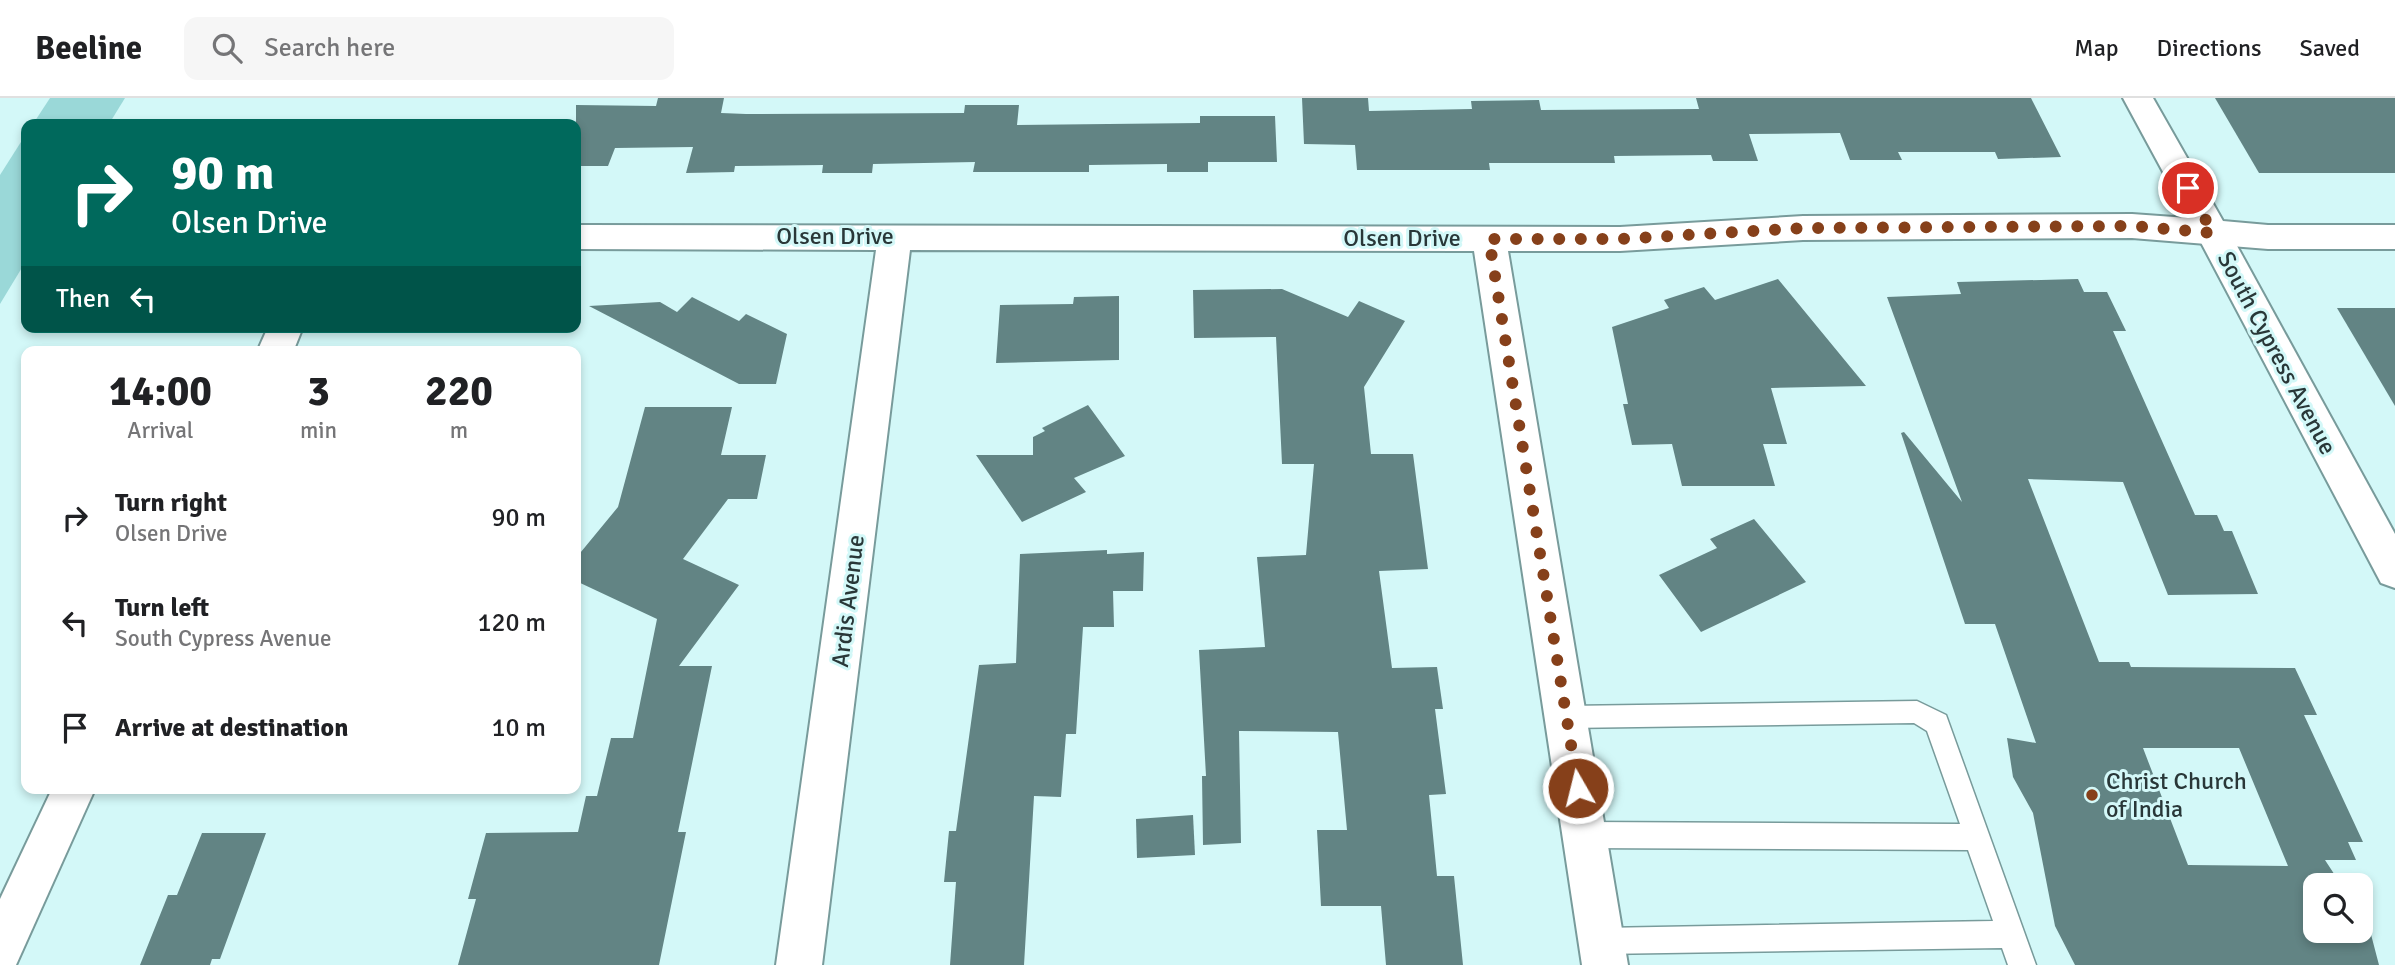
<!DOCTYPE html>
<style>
body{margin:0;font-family:Signika,sans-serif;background:#f6f6f6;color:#202124;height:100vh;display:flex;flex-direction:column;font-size:26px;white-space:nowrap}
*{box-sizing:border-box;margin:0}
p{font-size:23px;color:#757577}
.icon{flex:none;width:38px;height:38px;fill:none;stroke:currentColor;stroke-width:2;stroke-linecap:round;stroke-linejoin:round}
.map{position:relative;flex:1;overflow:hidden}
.details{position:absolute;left:21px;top:248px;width:560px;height:448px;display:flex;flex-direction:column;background:#fff;border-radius:14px;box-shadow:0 4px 10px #0003}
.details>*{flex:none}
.top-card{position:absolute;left:21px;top:21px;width:560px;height:214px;border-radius:14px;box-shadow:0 4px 10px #0003;background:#00695c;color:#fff;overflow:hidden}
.fabs{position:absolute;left:2303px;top:775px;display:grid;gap:14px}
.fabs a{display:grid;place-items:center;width:70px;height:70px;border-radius:14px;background:#fff;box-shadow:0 4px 10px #0003;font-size:35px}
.pin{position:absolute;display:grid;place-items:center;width:60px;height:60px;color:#fff;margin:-30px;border:4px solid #fff;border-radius:50%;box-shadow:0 2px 7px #0007}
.me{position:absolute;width:77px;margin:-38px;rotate:352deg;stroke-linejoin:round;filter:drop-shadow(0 0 5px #0008)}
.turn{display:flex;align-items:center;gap:24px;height:147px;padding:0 35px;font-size:32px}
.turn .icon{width:91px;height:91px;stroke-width:2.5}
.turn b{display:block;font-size:49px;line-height:60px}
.then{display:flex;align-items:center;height:66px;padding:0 35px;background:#0003;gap:14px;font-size:26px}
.eta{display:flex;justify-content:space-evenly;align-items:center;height:119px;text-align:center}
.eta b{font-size:42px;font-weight:700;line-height:49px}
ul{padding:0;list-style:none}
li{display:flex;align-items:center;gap:21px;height:105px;padding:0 35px}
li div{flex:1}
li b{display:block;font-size:26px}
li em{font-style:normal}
header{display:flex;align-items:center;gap:42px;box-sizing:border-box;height:98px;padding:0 35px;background:#fff;border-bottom:2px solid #e0e0e0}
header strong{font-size:33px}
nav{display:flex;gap:38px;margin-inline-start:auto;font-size:24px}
.search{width:490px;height:63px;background:#f6f6f6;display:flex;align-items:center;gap:18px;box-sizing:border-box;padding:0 24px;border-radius:14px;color:#757577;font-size:26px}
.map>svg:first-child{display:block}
.green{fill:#9ad8d8}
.building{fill:#628484;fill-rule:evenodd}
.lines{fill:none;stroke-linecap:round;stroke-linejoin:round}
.service-casing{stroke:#789b9b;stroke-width:3}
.minor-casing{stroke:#789b9b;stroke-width:4}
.tertiary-casing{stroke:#789b9b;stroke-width:4}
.service{fill:#fff;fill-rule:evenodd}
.minor{fill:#fff;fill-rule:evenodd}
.tertiary{fill:#fff;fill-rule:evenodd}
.route{stroke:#86401a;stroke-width:12;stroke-dasharray:0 21.6}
.poi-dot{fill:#86401a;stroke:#d3f8f8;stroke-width:2.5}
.labels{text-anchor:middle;stroke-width:6;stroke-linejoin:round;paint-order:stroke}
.street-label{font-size:24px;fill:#293738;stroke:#d3f8f8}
.poi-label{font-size:24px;fill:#293738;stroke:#d3f8f8;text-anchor:start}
</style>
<header>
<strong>Beeline</strong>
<div class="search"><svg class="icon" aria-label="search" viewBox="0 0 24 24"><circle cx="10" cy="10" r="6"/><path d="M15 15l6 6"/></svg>Search here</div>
<nav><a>Map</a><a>Directions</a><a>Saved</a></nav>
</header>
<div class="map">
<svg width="2395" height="867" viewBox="0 0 2395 867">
<rect width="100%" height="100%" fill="#d3f8f8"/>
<g class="green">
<path d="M50,0H125L109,26H33Z"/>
<path d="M26,36V163L0,206V77Z"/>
</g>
<g class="building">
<path d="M658,0H724L721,15L746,16L964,15L965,7H1019L1017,27L1200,25V18H1275L1277,64H1208V74H1167V66L1089,67V74H973L975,64L873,66L872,75H822L823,67L735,68L734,74L686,75L693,49L615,50L608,68H576V7L656,8Z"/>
<path d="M1302,0H1368L1369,13L1472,11L1471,3L1539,2L1541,12L1699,11L1696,0H2031L2061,59L1998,61L1995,54H1898L1902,62H1850L1840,35L1749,36L1758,63H1713L1711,57L1614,58L1615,65H1489L1490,72H1357L1355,47L1304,46Z"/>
<path d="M2215,0H2395V75H2259Z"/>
<path d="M1778,181L1866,288L1771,290L1787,346H1763L1775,388H1682L1672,346L1632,347L1623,306H1628L1612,229L1669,210L1664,202L1704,189L1715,202Z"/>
<path d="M2078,181L2084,194H2107L2126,233H2113L2195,417H2217L2224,433H2232L2258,496L2168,497L2123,384L2028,381L2099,564H2129L2131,569L2295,570L2317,617H2304L2363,744H2348L2356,762H2325L2342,788H2315V833H2361V814L2368,825L2379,867H2075L2055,828L2033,715L2013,679L2007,640L2036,645L1995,526H1965L1901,335L1904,334L1962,404L1887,199L1961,196L1957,184ZM2143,650H2239L2288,768L2188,767Z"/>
<path d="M1282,191L1348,219L1359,203L1405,223L1364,289L1371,356H1413L1428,471L1379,473L1392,570L1437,569L1443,611H1435L1446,696L1429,697L1437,778H1454L1463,867H1386L1381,808H1321L1317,732H1347L1338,634L1239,633L1241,745L1203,747L1202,678H1206L1199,552L1265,549L1257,459L1306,457L1314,366H1282L1276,239L1194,240L1193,192Z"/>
<path d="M1119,198V262L996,265L1000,207L1073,206L1074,199Z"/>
<path d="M692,199L739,223L746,216L787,236L776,286H739L589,208L660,204L677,214Z"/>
<path d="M2337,210H2395V308Z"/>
<path d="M1088,307L1125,358L1074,380L1086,394L1022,424L976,357H1033V339L1045,333L1042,330Z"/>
<path d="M645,309H732L721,357H766L757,401H728L683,461L739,487L679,568H712L678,734H686L659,867H458L476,801H468L486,735L578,734L586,698H597L611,640H633L657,521L576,483V460L618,409Z"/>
<path d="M1754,421L1806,484L1701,534L1659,477L1717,450L1710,441Z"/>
<path d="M1107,452V456L1144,454L1143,493H1113L1114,529H1083L1076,636H1066L1061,699L1034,698L1024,867H950L956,784H944L949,733H956L979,567L1016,565L1020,456Z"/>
<path d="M1193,717L1195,757L1137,760L1136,721Z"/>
<path d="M202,735H266L220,861H212L210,867H140L168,797H177Z"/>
</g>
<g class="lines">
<g class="service-casing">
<path id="service" d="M1917,603L1946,617L2036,867H2008L2002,850L1601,856L1591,853L1588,843L1591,833L1601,830L1993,823L1968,752L1585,750L1576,746L1572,737L1576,728L1585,724L1960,726L1927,633L1914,625L1567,630L1558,627L1555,619L1558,611L1567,608Z"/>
</g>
<g class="minor-casing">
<g id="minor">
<path d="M2123,0H2153L2223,123L2268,127H2395V151H2268L2132,140L1803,142L1620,153H1508L1628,867H1582L1474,153L910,152L822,867H776L876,152L576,151V127L1620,129L1803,118L2132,116L2188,120Z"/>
<path d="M268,229H303L293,254H257Z"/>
<path d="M52,691H95L16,867H0V801Z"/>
</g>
</g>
<g class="tertiary-casing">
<path id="tertiary" d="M2213,123L2225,126L2395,436V490L2381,485L2196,135L2201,126Z"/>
</g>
<use href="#service" class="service"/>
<use href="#minor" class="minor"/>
<use href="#tertiary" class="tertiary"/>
</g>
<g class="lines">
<path class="route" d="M1578,690L1489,141H1620L1803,130L2133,128L2213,135L2188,90"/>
</g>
<circle class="poi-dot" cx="2092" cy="697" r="7"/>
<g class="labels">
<g class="street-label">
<text x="835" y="146">Olsen Drive</text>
<text x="1402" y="148">Olsen Drive</text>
<text transform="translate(2277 255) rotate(62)" y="8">South Cypress Avenue</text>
<text transform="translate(848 503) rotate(-83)" y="8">Ardis Avenue</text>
</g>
<g class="poi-label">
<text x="2106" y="691">Christ Church<tspan x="2106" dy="28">of India</tspan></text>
</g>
</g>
</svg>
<div class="fabs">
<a><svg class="icon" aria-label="search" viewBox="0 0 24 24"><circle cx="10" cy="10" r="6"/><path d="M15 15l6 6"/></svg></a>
</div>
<div class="pin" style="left:2188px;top:90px;background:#d93025"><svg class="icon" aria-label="arrive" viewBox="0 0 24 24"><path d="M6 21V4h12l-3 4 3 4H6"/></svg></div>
<svg class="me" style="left:1578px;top:690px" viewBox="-20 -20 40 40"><circle r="17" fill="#86401a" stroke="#fff" stroke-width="3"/><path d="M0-11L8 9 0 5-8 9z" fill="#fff"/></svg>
<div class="top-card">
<div class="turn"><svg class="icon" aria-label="right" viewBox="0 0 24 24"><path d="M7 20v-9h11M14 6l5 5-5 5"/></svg><div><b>90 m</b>Olsen Drive</div></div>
<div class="then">Then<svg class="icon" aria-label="left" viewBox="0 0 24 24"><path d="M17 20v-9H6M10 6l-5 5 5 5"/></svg></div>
</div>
<section class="details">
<div class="eta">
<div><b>14:00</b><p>Arrival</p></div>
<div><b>3</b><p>min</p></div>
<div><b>220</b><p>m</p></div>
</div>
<ul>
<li><svg class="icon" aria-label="right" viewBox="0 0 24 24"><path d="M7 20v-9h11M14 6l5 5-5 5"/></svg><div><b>Turn right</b><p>Olsen Drive</p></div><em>90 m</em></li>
<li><svg class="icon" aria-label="left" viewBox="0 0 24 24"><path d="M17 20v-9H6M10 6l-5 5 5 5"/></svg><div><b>Turn left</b><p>South Cypress Avenue</p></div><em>120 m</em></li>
<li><svg class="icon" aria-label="arrive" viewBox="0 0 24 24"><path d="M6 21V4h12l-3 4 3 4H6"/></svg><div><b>Arrive at destination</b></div><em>10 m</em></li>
</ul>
</section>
</div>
